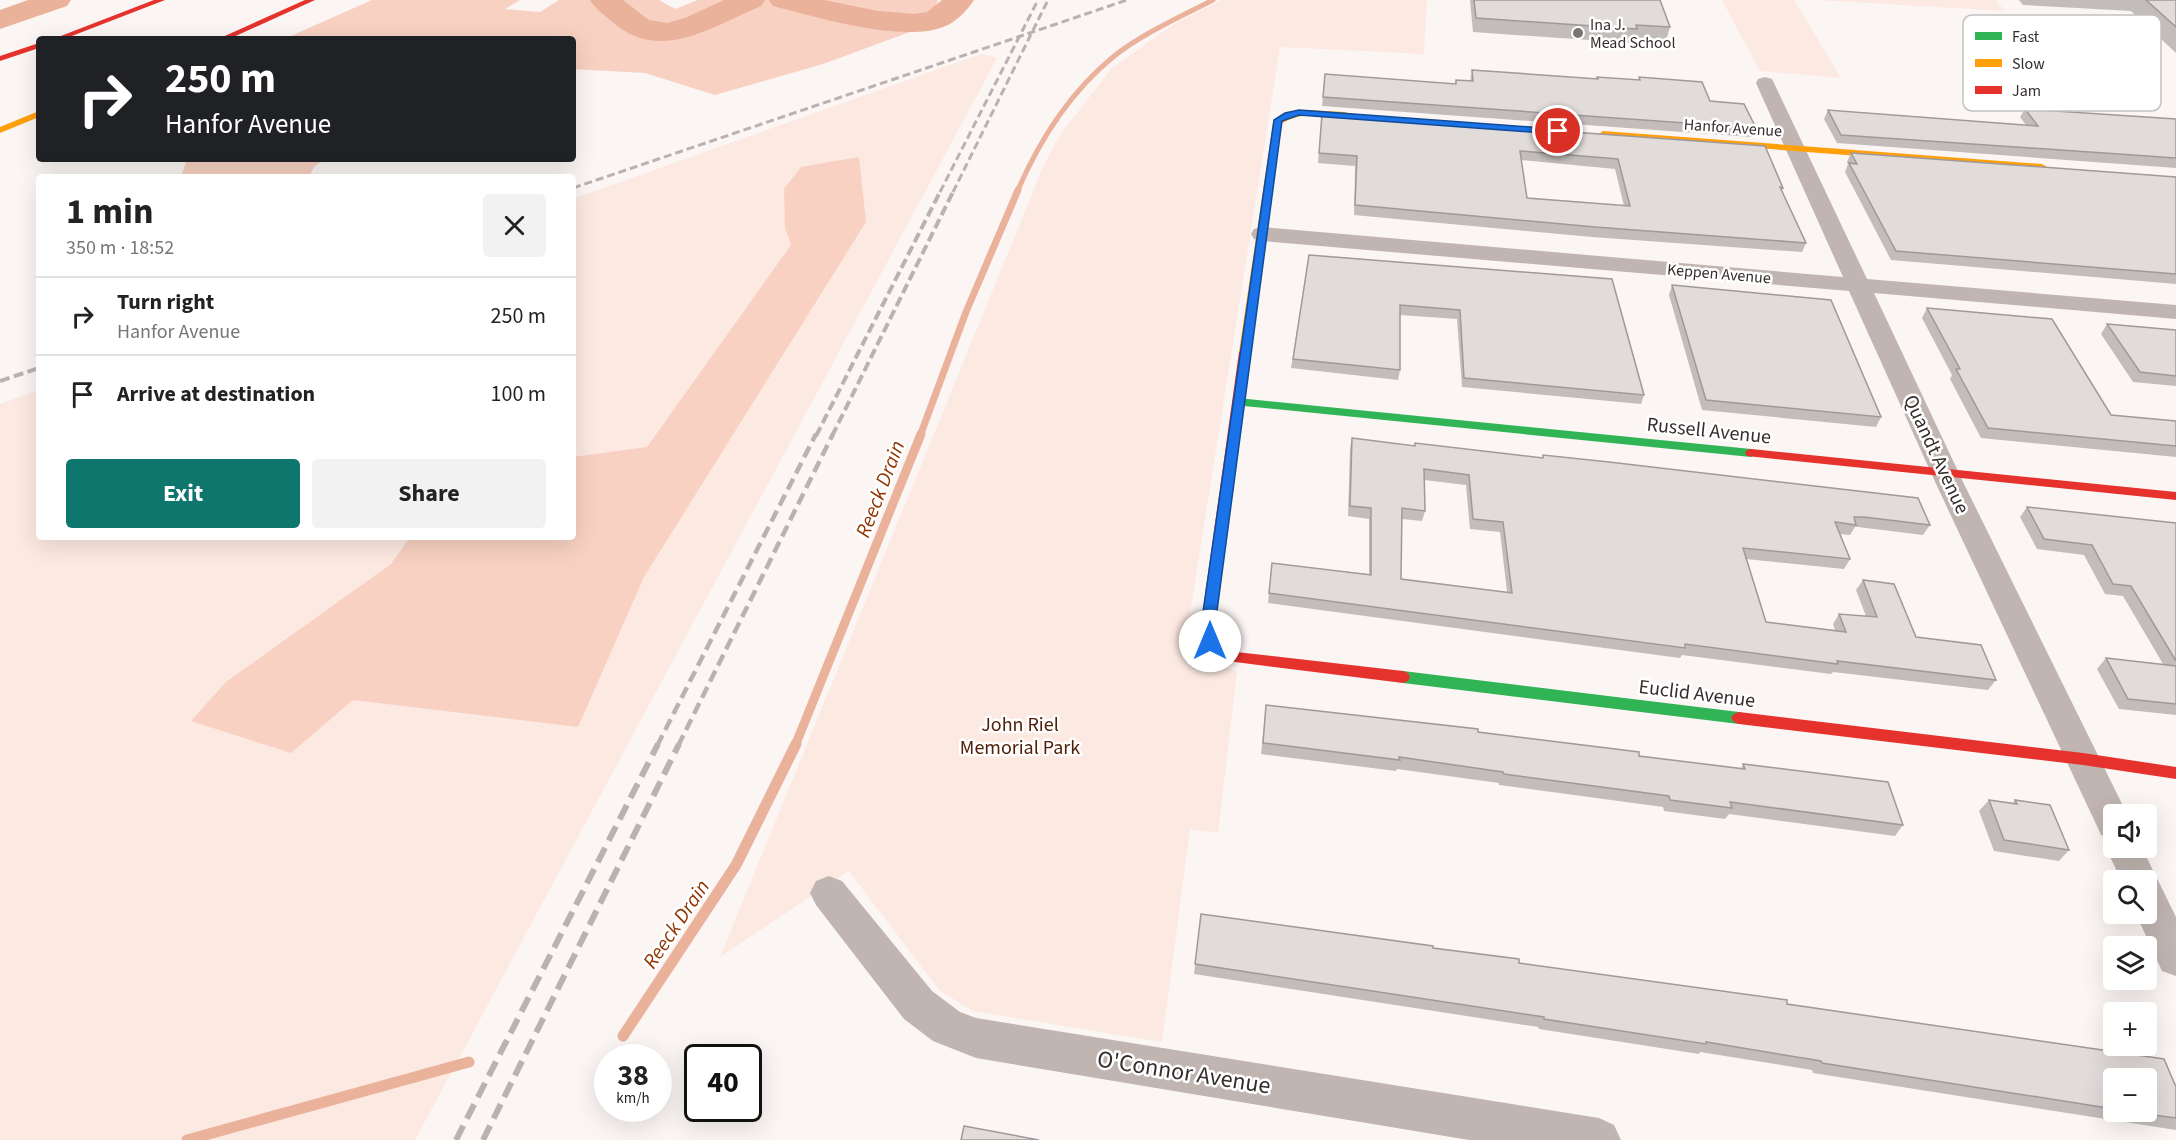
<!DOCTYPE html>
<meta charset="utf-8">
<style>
body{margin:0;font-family:"Source Sans 3",sans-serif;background:#f2f2f2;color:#222;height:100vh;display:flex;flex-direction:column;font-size:22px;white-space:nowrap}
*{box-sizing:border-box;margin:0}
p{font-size:20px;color:#767676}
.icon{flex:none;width:33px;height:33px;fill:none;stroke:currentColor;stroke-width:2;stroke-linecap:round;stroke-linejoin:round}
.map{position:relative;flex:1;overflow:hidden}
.details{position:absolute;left:36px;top:174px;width:540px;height:366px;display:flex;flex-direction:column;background:#fff;border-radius:6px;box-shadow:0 6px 24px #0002}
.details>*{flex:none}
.top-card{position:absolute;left:36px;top:36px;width:540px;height:126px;border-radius:6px;box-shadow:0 6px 24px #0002;background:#202124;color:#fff;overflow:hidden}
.controls{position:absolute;left:2103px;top:804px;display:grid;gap:12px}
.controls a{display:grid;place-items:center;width:54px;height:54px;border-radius:6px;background:#fff;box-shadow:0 6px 24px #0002;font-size:30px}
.speed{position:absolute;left:594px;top:1044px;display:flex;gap:12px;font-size:30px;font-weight:700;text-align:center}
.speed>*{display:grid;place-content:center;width:78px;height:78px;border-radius:50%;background:#fff;box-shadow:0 6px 24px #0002;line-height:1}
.speed small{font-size:15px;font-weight:400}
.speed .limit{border:3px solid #111;border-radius:9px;background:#fff;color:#111}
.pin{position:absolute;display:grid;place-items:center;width:51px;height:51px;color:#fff;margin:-26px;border:3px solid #fff;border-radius:50%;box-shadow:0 2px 6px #0007}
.me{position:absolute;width:66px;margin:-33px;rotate:0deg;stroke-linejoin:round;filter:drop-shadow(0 0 4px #0008)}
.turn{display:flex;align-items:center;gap:21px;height:126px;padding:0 30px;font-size:27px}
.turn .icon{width:78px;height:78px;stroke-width:2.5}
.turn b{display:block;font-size:42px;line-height:51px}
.round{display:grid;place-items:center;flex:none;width:63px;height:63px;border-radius:6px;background:#f2f2f2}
.summary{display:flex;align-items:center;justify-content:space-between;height:102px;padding:0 30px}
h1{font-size:36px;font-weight:700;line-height:45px}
.cta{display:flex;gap:12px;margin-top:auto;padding:12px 30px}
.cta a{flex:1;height:69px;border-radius:6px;background:#0f766e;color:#fff;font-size:24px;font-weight:700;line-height:69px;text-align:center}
.cta a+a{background:#f2f2f2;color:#222}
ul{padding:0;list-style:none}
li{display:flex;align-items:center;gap:18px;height:78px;padding:0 30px;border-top:2px solid #e0e0e0}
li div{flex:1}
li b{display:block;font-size:22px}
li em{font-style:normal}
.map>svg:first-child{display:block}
.green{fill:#fce9e2}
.forest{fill:#f8d1c2}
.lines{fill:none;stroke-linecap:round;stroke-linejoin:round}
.stream-far3{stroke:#ebb29b;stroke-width:5}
.stream-far2{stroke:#ebb29b;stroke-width:7}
.stream-far1{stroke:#ebb29b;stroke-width:9}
.stream{stroke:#ebb29b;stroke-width:11}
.river{fill:#ebb29b;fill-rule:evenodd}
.street{fill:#c1b5b1;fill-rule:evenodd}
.fast{fill:#30b455;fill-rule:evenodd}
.slow{fill:#ff9f0a;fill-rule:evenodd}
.jam{fill:#e5322d;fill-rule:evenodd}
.rail-far3{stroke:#bab2b0;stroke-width:3;stroke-dasharray:8 4;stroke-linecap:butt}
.rail-far2{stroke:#bab2b0;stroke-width:4;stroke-dasharray:10 4.5;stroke-linecap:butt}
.rail-far1{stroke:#bab2b0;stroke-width:4.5;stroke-dasharray:12 6;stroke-linecap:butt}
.rail{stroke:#bab2b0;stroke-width:6;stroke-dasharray:16 8;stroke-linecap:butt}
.wall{fill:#c2bdbb;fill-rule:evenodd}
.building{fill:#e1dcda;stroke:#9e9a99;stroke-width:1.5;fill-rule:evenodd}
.route{fill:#1a73e8;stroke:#114b97;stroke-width:1.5}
.poi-dot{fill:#7a7472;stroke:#fff;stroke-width:2}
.labels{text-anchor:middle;stroke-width:5;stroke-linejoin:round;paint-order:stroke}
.far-poi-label{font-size:16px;fill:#342e2c;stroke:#fff;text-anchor:start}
.far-street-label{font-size:16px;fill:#342e2c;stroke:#fff}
.street-label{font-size:20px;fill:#342e2c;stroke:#fff}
.park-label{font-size:20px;fill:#522009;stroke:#fff}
.water-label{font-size:21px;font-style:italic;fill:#903400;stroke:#fff}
.near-street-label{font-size:24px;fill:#342e2c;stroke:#fff}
.key{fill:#fff;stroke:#c2c0c0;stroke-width:1.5}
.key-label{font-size:16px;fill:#342e2c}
</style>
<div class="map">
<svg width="2176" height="1140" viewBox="0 0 2176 1140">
<rect width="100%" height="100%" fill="#fbf5f4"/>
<g class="green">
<path d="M1222,0H1427L1424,54L1280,47L1188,626C1195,659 1206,662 1237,671L1218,833L1190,829L1162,1042L973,1011L939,990L849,871L720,957L1044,165L1060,135L1112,68L1174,24Z"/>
<path d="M1722,0H1794L1841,78L1760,71Z"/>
<path d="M1817,0H1995L2005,11Z"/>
<path d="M981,54L997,58L415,1140H0V404L39,390V537H573V199Z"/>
</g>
<g class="forest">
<path d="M372,0H520L505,9L540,12L559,0H659L675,9L698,0H938L929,25L823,64L715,95L645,73L573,69V39H284Z"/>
<path d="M859,157L866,222L644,577L578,727L353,700L291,753L191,721L226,682L391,564L410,537H573V457L647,447L791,245L785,228L784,189L801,167Z"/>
<path d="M187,159H325L314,167L309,177H177L182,174Z"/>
</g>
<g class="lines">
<path class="stream-far3" d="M1017,192C1039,141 1069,93 1113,57C1138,36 1183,15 1213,0"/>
<path class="stream-far2" d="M920,436L966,312L1018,190"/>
<path class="stream-far1" d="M795,746L921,434"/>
<g class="stream">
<path d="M623,1036L736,865L796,744"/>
<path d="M187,1140L469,1062"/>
</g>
<g class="river">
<path d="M28,0H71L67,6L0,29V10Z"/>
<path d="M590,0H623L649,20L667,23L685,18L724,0H765L761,6C711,27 659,65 610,20C603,14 595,8 590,0Z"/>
<path d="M769,0H824L878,11L915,14L927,12L942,0H974C967,11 955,23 943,27C902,43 816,17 773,6Z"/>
</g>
<g class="street">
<path d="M1765,77L1772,79L1774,83L1867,279L2176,305V319L1874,293L1965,486L2127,814H2114V848H2142L2176,917V976L2162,971L2136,914H2146V880H2121L2106,848L2110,838L2101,835L2096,824L1937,486L1849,291L1262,241L1254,239L1251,234L1254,229L1262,227L1843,277L1756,83L1758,79Z"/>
<path d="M829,876L842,881L932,991L960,1012L976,1018L1599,1118L1614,1125L1621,1140H1469L976,1058L933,1041L904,1019L816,905L810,893L816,881Z"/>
</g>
<g class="fast">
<path d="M1238,398L1751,449L1757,453L1751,457L1234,405L1232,402L1234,399Z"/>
<path d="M1403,671L1739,712L1744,714L1747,718L1744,722L1739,724L1403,683L1398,681L1396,677L1398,673Z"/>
</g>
<g class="slow">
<path d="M1308,110L1344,112L1370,118L1366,121C1338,117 1307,108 1281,124L1251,352L1245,355L1241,354L1239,352L1273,123L1283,115Z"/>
<path d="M39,111V117L0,133V127Z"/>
<path d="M1603,131L2042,164L2047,167L2042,170L1600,136L1599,134Z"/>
</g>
<g class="jam">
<path d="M154,0H165L64,39H53Z"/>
<path d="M305,0H315L229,39H218Z"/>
<path d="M39,43V48L0,61V56Z"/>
<path d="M1245,349L1251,352L1214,631C1218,641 1226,647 1236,652L1403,671L1408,673L1410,677L1408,681L1403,683L1235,662C1218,657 1207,648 1200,631L1239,352Z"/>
<path d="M1751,449L2176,492V500L1747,456L1745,453L1747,450Z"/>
<path d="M1739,712L2083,753L2176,767V779L2083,765L1739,724L1734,722L1731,718L1734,714Z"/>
</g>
<g class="rail-far3">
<path d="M573,188L1127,0"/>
<path d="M940,192L1038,0"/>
<path d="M953,192L1048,0"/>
</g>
<g class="rail-far2">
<path d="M0,381L39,368"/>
<path d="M816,436L941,190"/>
<path d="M832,436L954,190"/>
</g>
<g class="rail-far1">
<path d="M657,746L816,434"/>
<path d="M678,746L833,434"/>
</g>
<g class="rail">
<path d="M456,1140L658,744"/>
<path d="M483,1140L679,744"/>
</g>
</g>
<g class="wall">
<path d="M1470,0H1660L1670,27L1666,41L1634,39L1633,43L1473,32Z"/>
<path d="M2019,0H2176V53L2131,11L2023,5Z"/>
<path d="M1472,70L1597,79V77L1639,80V77L1710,101L1756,128L1752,137L1322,106L1325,74L1455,84L1456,80L1470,81Z"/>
<path d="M2025,109L2176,119V168L1837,143L1824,119L1828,110L2026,125L2020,117Z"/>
<path d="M1322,114L1765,146L1783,188L1782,191L1806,243L1802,252L1592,237L1354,215L1355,166L1318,163ZM1521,160L1615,169L1624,206L1527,198Z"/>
<path d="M1851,153L2176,177V284L1891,260L1845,172L1848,164L1847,162Z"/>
<path d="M1309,255L1612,279L1644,395L1641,404L1462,387L1457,319L1400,315V370L1398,380L1291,368Z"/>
<path d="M1672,285L1881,417L1876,427L1702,410L1669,295Z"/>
<path d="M1927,308L2111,415L2176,421V457L1981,438L1950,379L1952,375L1922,318Z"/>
<path d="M2107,324L2176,330V386L2133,382L2101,334Z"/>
<path d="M1352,438L1415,446V443L1542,458L1543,455L1930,525L1923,535L1858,527H1855L1850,535L1840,534L1850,559L1844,569L1746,559L1766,622L1835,630L1833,624L1839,614L1866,616L1856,590L1863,580L1916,637L1996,680L1988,690L1833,672L1831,674L1682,655L1680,658L1268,603L1272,563L1369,574V519L1348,516L1350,448ZM1424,480L1466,485L1470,529L1500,532L1507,592L1401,579L1402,519L1422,521L1425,511Z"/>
<path d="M2027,507L2176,523V715L2119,709L2097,669L2106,658L2163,664L2123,596L2105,594L2084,555L2037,549L2020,517Z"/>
<path d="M1266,705L1478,732L1639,756L1741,769L1743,764L1903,825L1895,836L1729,814L1725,819L1664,811L1663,807L1499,785V783L1397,769L1396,771L1261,754Z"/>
<path d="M1989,800L2012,804L2015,800L2069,850L2059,861L1994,851L1979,811Z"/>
<path d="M1201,914L1433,948L1519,963L1787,1004L2176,1087V1130L1813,1073L1812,1070L1700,1052L1699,1054L1539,1029L1538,1027L1194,974ZM2114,1078L2146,1112H2114Z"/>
</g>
<g class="building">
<path d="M1474,0H1660L1670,27L1636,25L1637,29L1476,18Z"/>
<path d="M2146,0H2176V27Z"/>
<path d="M1472,70L1598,79L1597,77L1640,80L1639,77L1702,82L1710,101L1744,104L1756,128L1323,97L1325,74L1456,84V80L1473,81Z"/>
<path d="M2025,109L2176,119V158L1841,135L1828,110L2038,126Z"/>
<path d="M1322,114L1765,146L1783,188L1780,187L1806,243L1595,227L1355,205L1357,156L1319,153ZM1520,151L1618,159L1630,206L1527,198Z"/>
<path d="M1851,153L2176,177V274L1896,251L1849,163L1857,164Z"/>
<path d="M1309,255L1612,279L1644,395L1464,378L1460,310L1400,305V370L1293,359Z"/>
<path d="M1672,285L1831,300L1881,417L1706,400Z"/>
<path d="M1927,308L2052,319L2111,415L2176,421V446L1988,428L1956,369H1960Z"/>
<path d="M2107,324L2176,330V376L2140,372Z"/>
<path d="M1352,438L1415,446V443L1543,458V455L1609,462L1918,498L1930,525L1864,517H1854L1856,525L1835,522L1850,559L1743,548L1766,622L1846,632L1839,614L1877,617L1863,580L1894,584L1916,637L1981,645L1996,680L1837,661L1838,664L1685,644V648L1269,593L1272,563L1371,575V508L1350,506ZM1424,469L1469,475L1473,519L1503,522L1512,593L1401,579L1402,508L1425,511Z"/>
<path d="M2027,507L2176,523V661L2131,586L2113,584L2092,545L2044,539Z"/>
<path d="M2106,658L2176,666V704L2128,699Z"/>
<path d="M1266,705L1478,729V732L1639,752V756L1745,769L1743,764L1888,782L1903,825L1730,802L1732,808L1670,800L1669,796L1504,774L1503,772L1399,757L1400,760L1263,743Z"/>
<path d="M1989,800L2017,804L2015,800L2050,805L2069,850L2004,840Z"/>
<path d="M1201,914L1433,946V948L1519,959V963L1787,1000V1004L2164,1059L2176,1087V1118L2132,1112H2146V1078H2114V1109L1822,1063L1821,1061L1706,1042V1044L1544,1019V1017L1195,964Z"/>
<path d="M964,1126L1039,1140H961Z"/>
</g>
<path class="route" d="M1299,110L1558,129L1563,131L1558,134L1299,115L1282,121L1215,626L1217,641L1210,647L1203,641L1201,626L1274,120L1285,113Z"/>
<circle class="poi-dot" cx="1578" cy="33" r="6"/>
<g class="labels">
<g class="far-poi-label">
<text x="1590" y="30">Ina J.<tspan x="1590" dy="18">Mead School</tspan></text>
</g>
<g class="far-street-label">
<text transform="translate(1733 127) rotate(4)" y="6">Hanfor Avenue</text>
<text transform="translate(1719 273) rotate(5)" y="6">Keppen Avenue</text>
</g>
<g class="street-label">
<text transform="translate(1709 430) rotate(6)" y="7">Russell Avenue</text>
<text transform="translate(1937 454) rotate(65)" y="7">Quandt Avenue</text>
<text transform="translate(1697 693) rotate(7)" y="7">Euclid Avenue</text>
</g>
<g class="park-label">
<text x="1020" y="731">John Riel<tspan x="1020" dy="23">Memorial Park</tspan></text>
</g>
<g class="water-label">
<text transform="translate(880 489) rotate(-69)" y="7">Reeck Drain</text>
<text transform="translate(676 924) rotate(-56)" y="7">Reeck Drain</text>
</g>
<g class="near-street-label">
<text transform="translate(1184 1072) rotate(9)" y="8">O'Connor Avenue</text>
</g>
</g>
<rect x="1963" y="15" width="198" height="96" rx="9" class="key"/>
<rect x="1975" y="32" width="27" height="8" fill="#30b455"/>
<rect x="1975" y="59" width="27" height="8" fill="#ff9f0a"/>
<rect x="1975" y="86" width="27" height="8" fill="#e5322d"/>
<g class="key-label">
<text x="2012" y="42">Fast</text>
<text x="2012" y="69">Slow</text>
<text x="2012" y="96">Jam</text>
</g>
</svg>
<div class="controls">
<a><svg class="icon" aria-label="sound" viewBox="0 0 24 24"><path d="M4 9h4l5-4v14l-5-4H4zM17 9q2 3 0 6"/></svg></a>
<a><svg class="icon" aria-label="search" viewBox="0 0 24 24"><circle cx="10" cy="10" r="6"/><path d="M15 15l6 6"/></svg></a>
<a><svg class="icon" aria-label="layers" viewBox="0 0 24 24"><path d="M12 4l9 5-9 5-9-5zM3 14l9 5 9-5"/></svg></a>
<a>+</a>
<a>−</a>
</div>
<div class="speed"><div>38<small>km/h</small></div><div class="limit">40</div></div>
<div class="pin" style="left:1558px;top:131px;background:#d93025"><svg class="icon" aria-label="arrive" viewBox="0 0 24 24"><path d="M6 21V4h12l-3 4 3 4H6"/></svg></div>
<svg class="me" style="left:1210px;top:641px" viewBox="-20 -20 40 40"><circle r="19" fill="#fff"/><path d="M0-13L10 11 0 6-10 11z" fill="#1a73e8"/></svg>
<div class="top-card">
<div class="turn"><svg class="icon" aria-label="right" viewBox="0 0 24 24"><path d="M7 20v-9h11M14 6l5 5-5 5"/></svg><div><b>250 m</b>Hanfor Avenue</div></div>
</div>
<section class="details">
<div class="summary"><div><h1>1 min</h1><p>350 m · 18:52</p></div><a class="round"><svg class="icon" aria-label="close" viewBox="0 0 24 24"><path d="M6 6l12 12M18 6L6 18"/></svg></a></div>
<ul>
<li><svg class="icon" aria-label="right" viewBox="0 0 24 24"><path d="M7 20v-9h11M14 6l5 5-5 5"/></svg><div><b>Turn right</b><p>Hanfor Avenue</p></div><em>250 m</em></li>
<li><svg class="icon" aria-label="arrive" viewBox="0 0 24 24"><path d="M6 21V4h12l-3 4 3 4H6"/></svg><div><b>Arrive at destination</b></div><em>100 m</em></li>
</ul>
<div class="cta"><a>Exit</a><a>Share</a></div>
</section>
</div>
